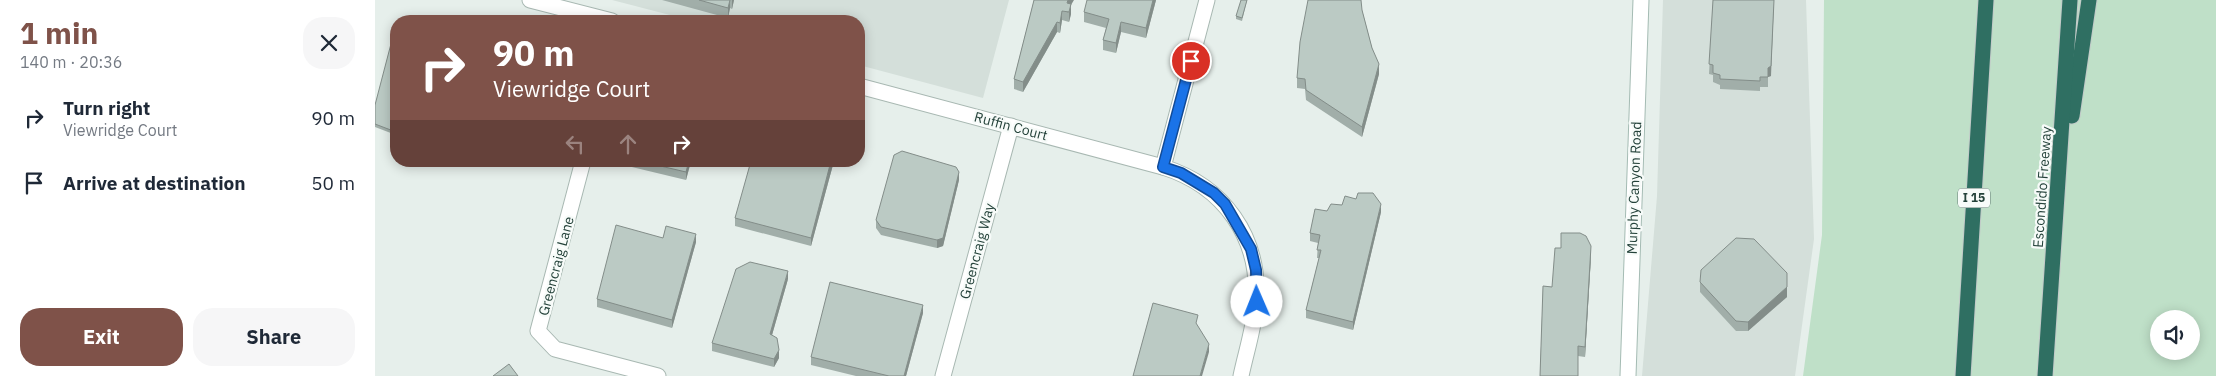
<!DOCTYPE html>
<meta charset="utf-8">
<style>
body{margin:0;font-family:"IBM Plex Sans",sans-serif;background:#f6f6f7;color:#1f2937;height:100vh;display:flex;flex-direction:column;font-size:19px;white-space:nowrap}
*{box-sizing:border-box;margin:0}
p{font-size:16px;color:#747a83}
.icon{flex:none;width:28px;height:28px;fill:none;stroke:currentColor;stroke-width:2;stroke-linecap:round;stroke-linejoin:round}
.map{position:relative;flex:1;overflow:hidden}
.side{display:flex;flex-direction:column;background:#fff;width:375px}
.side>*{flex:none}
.hud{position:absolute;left:15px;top:15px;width:475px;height:152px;border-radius:20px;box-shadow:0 2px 12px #0003;background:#7f5249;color:#fff;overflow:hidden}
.tools{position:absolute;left:1775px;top:310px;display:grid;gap:10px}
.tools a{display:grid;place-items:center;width:50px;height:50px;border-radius:50%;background:#fff;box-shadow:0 2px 12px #0003;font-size:25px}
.pin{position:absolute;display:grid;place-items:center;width:42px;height:42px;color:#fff;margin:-21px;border:2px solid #fff;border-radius:50%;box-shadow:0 1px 5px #0007}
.me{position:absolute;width:55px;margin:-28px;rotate:359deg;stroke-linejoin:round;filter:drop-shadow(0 0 4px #0008)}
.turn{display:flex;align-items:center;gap:18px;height:105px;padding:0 20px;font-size:22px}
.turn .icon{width:65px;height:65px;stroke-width:2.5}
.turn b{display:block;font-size:35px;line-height:42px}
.lanes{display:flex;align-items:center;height:48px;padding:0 20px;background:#0003;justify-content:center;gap:25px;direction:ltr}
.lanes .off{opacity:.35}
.round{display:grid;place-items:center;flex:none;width:52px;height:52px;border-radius:20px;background:#f6f6f7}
.headline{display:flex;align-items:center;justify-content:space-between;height:85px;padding:0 20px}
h1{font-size:30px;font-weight:800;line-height:38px;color:#7f5249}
.button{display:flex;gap:10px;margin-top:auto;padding:10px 20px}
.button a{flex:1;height:58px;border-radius:20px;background:#7f5249;color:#fff;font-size:20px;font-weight:800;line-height:58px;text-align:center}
.button a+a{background:#f6f6f7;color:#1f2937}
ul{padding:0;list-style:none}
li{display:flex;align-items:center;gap:15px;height:65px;padding:0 20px}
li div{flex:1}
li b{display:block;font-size:19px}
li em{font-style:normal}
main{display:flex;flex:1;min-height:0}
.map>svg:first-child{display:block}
.built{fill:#d4dfda}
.green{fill:#bfe0c8;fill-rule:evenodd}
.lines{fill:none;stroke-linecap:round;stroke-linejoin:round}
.minor-casing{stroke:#a8b8b2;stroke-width:17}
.tertiary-casing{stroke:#a8b8b2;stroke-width:17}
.secondary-casing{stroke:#a4bbb3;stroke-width:17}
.motorway-casing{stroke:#c2cac8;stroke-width:17}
.minor{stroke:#fff;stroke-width:15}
.tertiary{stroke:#fff;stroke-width:15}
.secondary{stroke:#fff;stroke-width:15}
.motorway{stroke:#2f6f62;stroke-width:15}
.wall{fill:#a1aea9}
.shaded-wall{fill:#838d89}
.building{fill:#bbcac4;stroke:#838d89}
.route-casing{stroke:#114b97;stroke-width:12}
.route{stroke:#1a73e8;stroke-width:9}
.labels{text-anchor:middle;stroke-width:4.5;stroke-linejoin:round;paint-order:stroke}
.shield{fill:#f7fbf9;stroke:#637a73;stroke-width:1}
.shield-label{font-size:12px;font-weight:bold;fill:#24423a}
.street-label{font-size:14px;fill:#24423a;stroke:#f7fbf9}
</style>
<main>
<section class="side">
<div class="headline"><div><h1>1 min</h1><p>140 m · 20:36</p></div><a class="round"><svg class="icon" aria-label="close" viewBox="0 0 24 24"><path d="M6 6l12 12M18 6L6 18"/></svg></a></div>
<ul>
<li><svg class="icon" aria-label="right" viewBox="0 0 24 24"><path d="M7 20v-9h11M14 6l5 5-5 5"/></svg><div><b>Turn right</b><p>Viewridge Court</p></div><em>90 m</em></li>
<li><svg class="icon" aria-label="arrive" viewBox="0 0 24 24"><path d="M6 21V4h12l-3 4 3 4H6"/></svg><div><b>Arrive at destination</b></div><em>50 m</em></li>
</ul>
<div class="button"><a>Exit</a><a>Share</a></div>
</section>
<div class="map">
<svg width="1841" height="376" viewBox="0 0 1841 376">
<rect width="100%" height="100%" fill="#e6efeb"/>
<g class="built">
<path d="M237,0H634L608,98L484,65V21H318Z"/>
<path d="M1288,0H1431L1439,239L1420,376H1267L1282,196Z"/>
</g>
<path class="green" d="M1449,0H1841V376H1428L1447,235ZM1784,319H1816V351H1784Z"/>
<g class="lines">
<g class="minor-casing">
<g id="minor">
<path d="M208,161L163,331L180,349L283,376"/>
<path d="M788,167L832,0"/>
<path d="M568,376L636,126"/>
</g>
</g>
<g class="tertiary-casing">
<g id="tertiary">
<path d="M155,0L237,21"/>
<path d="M484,86L788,167C849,186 885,237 881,301C880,325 871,352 866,376"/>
</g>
</g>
<g class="secondary-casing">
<path id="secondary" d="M1253,376L1266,0"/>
</g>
<g class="motorway-casing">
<g id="motorway">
<path d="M1697,116L1714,0"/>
<path d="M1588,376L1611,0"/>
<path d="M1670,376L1695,0"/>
</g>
</g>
<use href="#minor" class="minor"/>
<use href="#tertiary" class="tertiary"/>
<use href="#secondary" class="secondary"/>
<use href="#motorway" class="motorway"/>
</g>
<g class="wall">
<path d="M287,0H359L357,9L355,8L353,18Z"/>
<path d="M659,0L696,5V14L694,22L687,20L685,33L682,32L648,92L639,89V79Z"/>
<path d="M781,0L771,38L746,32L741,53L728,50V40L731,28L709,22V12Z"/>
<path d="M872,0L867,21L861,19V16Z"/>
<path d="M1338,0L1396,76L1393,77V87H1385V91L1345,89V85L1338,82V75L1334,74Z"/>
<path d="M987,10L997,48L1004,74L987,137L931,100L930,89L922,88V78Z"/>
<path d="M21,38V135L0,127V105Z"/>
<path d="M236,161H316L311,180L236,162Z"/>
<path d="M459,161L436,246L360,226V218Z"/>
<path d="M584,180L568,246L562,248L506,235L501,228V220Z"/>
<path d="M952,211L1006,212L978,330L931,318V310L944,258H942L943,243L935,241V233Z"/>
<path d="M288,238L321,242L297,328L222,307V299Z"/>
<path d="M1216,256L1210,357L1203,356V376H1165L1168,286L1177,287Z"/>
<path d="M1412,273V297L1373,331H1361L1325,292V282Z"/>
<path d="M413,279L397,335L404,358L399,367L337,351V343Z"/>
<path d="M548,313L531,376H481L436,365V357Z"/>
</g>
<g class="shaded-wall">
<path d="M355,0V8L353,18V8Z"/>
<path d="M357,0H359L357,9Z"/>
<path d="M693,0H699L696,5V14L694,22V12L696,6L692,13V3Z"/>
<path d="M778,0H781L771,38V28Z"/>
<path d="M1399,0L1396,76L1393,77V87V68Z"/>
<path d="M687,11V20L685,33V23Z"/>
<path d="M682,22V32L648,92V82Z"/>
<path d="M746,22V32L741,53V43Z"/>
<path d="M1004,64V74L987,137V127Z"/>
<path d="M314,161H316L311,180V172Z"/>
<path d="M456,161H459L436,246V238Z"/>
<path d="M584,172V180L568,246L562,248V240Z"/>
<path d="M1006,204V212L978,330V322Z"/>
<path d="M321,234V242L297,328V320Z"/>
<path d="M1216,246V256L1210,357V347Z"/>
<path d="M413,271V279L395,342V334Z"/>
<path d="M1412,287V297L1373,331V322Z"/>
<path d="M548,305V313L531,376H529Z"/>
<path d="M834,344V352L827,376H825Z"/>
<path d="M404,350V358L399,367V359Z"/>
</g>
<g class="building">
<path d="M324,0H355L353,8Z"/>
<path d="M659,0H693L692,3L696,4L694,12L687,11L685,23L682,22L648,82L639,79Z"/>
<path d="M712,0H778L771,28L746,22L741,43L728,40L734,19L709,12Z"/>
<path d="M866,0H872L867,18L861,16Z"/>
<path d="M933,0H986L987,10L997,48L1004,64L987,127L931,90L930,79L922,78L925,42Z"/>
<path d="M1338,0H1399L1396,66L1393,68V77H1385V81L1345,79V75L1338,73V65L1334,64Z"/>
<path d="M21,38V132L0,124V105L17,40Z"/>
<path d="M527,151L581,167L584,172L568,238L562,240L506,227L501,220L519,155Z"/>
<path d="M264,161H314L311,172Z"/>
<path d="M376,161H456L436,238L360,218Z"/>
<path d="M983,193H998L1006,204L978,322L931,310L946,250H942L945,235L935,233L940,209L952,211L956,204L967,205L970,196L981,199Z"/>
<path d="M241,225L288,238L291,226L321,234L297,320L222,299Z"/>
<path d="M1186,233H1205L1211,236L1216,246L1210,347L1203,346V376H1165L1168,286L1177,287L1180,248H1186Z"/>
<path d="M1361,238L1379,239L1412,273V287L1373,322L1361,321L1325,282L1326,270Z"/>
<path d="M375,262L413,271L395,334L402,338L404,350L399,359L337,343L361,269Z"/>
<path d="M455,282L548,305L529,376H514L436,357Z"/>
<path d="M778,303L823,315L821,323L834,344L825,376H758Z"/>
<path d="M134,364L143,376H118Z"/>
</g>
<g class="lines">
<g class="route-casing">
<path id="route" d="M816,61L788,167L806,173L839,193L850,204L876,249L881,270L882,302"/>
</g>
<use href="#route" class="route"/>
</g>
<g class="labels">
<rect class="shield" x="1583" y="188.5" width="32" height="19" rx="4"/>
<g class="shield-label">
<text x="1599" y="202">I 15</text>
</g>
<g class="street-label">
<text transform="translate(636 126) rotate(15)" y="5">Ruffin Court</text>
<text transform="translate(1667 187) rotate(-86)" y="5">Escondido Freeway</text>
<text transform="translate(1259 188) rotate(-88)" y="5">Murphy Canyon Road</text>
<text transform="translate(602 251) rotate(-75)" y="5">Greencraig Way</text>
<text transform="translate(181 266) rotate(-75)" y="5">Greencraig Lane</text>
</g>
</g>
</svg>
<div class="tools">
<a><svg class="icon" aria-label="sound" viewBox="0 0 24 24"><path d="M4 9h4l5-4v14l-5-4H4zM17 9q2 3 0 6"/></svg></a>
</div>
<div class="pin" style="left:816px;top:61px;background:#d93025"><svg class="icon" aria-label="arrive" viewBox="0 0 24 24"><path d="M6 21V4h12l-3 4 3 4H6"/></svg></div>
<svg class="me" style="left:882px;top:302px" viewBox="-20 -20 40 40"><circle r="19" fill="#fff"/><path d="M0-13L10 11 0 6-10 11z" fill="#1a73e8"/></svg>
<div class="hud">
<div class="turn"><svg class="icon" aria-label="right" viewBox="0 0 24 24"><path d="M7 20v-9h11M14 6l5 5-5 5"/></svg><div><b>90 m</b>Viewridge Court</div></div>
<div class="lanes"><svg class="icon off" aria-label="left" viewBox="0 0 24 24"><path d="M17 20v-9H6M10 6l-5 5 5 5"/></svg><svg class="icon off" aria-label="ahead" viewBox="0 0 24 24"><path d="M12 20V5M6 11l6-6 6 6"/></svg><svg class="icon" aria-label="right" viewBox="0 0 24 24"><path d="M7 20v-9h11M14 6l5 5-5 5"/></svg></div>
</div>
</div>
</main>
